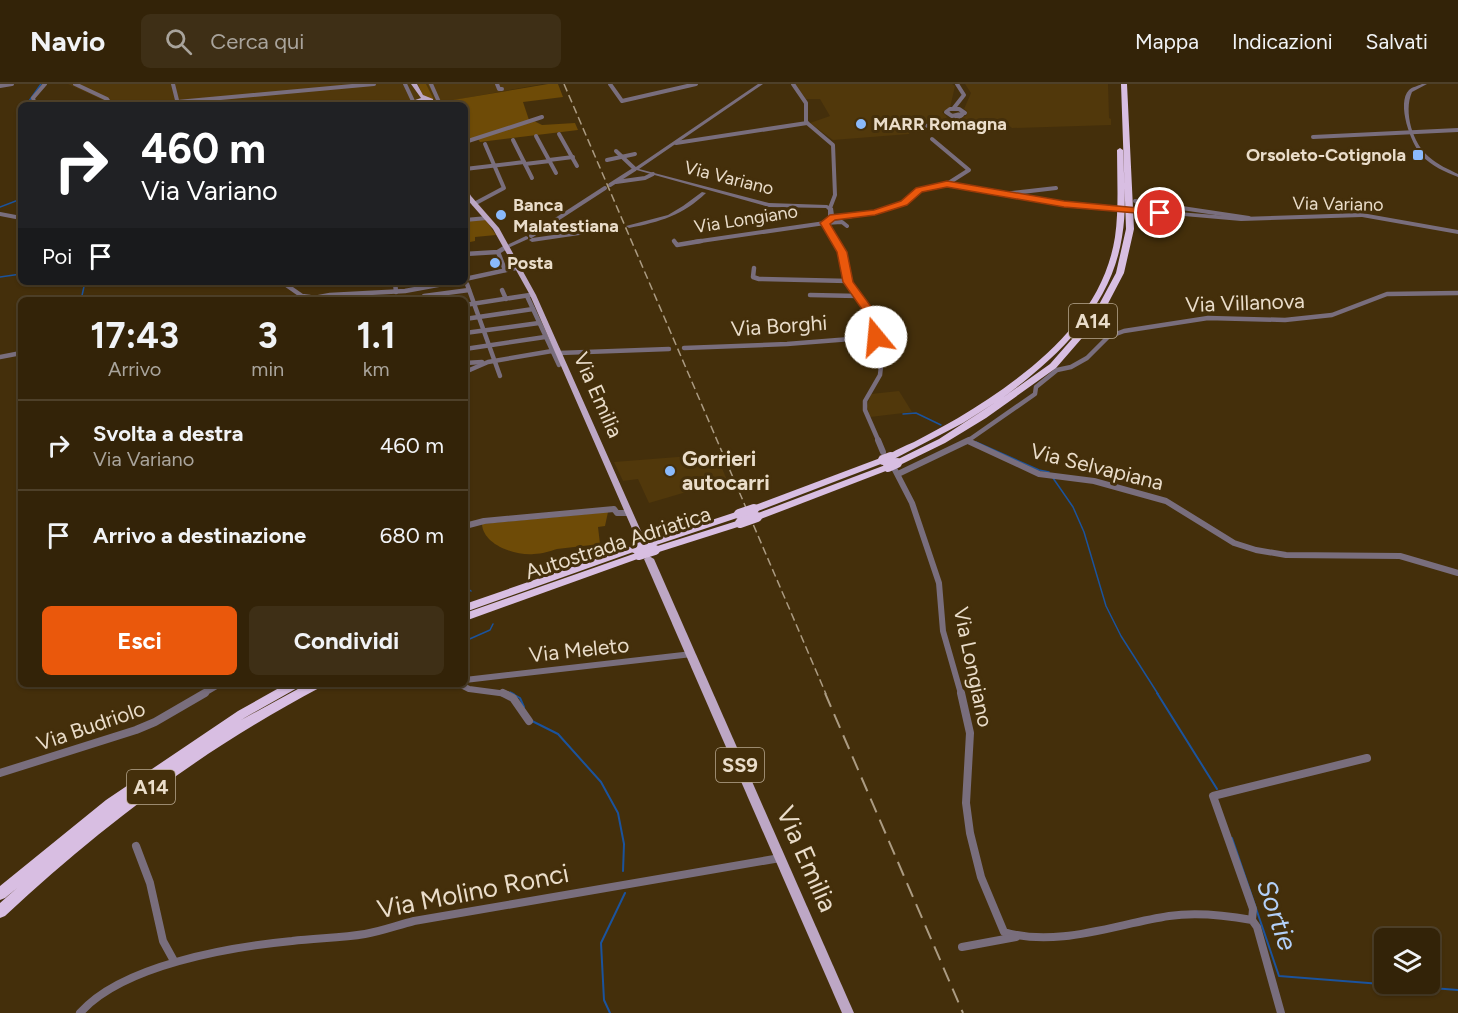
<!DOCTYPE html>
<html lang="it">
<style>
body{margin:0;font-family:Figtree,sans-serif;background:#3e2f16;color:#f1f3f6;height:100vh;display:flex;flex-direction:column;font-size:22px;white-space:nowrap}
*{box-sizing:border-box;margin:0}
p{font-size:20px;color:#a9a49c}
.icon{flex:none;width:33px;height:33px;fill:none;stroke:currentColor;stroke-width:2;stroke-linecap:round;stroke-linejoin:round}
.map{position:relative;flex:1;overflow:hidden}
.drawer{position:absolute;left:18px;top:213px;width:450px;height:390px;display:flex;flex-direction:column;background:#332308;border-radius:9px;box-shadow:0 2px 4px #0004,0 0 0 2px #4e4029}
.drawer>*{flex:none}
.top-card{position:absolute;left:18px;top:18px;width:450px;height:183px;border-radius:9px;box-shadow:0 2px 4px #0004,0 0 0 2px #4e4029;background:#202124;color:#fff;overflow:hidden}
.controls{position:absolute;left:1374px;top:844px;display:grid;gap:12px}
.controls a{display:grid;place-items:center;width:66px;height:66px;border-radius:9px;background:#332308;box-shadow:0 2px 4px #0004,0 0 0 2px #4e4029;font-size:30px}
.pin{position:absolute;display:grid;place-items:center;width:51px;height:51px;color:#fff;margin:-26px;border:3px solid #fff;border-radius:50%;box-shadow:0 2px 6px #0007}
.me{position:absolute;width:66px;margin:-33px;rotate:343deg;stroke-linejoin:round;filter:drop-shadow(0 0 4px #0008)}
.turn{display:flex;align-items:center;gap:21px;height:126px;padding:0 24px;font-size:27px}
.turn .icon{width:78px;height:78px;stroke-width:2.5}
.turn b{display:block;font-size:42px;line-height:51px}
.then{display:flex;align-items:center;height:57px;padding:0 24px;background:#0003;gap:12px;font-size:22px}
.eta{display:flex;justify-content:space-evenly;align-items:center;height:102px;text-align:center}
.eta b{font-size:36px;font-weight:700;line-height:42px}
.cta{display:flex;gap:12px;margin-top:auto;padding:12px 24px}
.cta a{flex:1;height:69px;border-radius:9px;background:#ea580c;color:#fff;font-size:24px;font-weight:700;line-height:69px;text-align:center}
.cta a+a{background:#3e2f16;color:#f1f3f6}
ul{padding:0;list-style:none}
li{display:flex;align-items:center;gap:18px;height:90px;padding:0 24px;border-top:2px solid #4e4029}
li div{flex:1}
li b{display:block;font-size:22px}
li em{font-style:normal}
header{display:flex;align-items:center;gap:36px;box-sizing:border-box;height:84px;padding:0 30px;background:#332308;border-bottom:2px solid #4e4029}
header strong{font-size:28px}
nav{display:flex;gap:33px;margin-inline-start:auto;font-size:21px}
.search{width:420px;height:54px;background:#3e2f16;display:flex;align-items:center;gap:15px;box-sizing:border-box;padding:0 21px;border-radius:9px;color:#a9a49c;font-size:22px}
.map>svg:first-child{display:block}
.built{fill:#51380b}
.green{fill:#6e4b07}
.lines{fill:none;stroke-linecap:round;stroke-linejoin:round}
.stream-far1{stroke:#1b539d;stroke-width:1.5}
.stream{stroke:#1b539d;stroke-width:2}
.minor-far3{stroke:#796e7d;stroke-width:4}
.minor-far2{stroke:#796e7d;stroke-width:4.5}
.minor-far1{stroke:#796e7d;stroke-width:6}
.minor{stroke:#796e7d;stroke-width:8}
.tertiary{fill:#796e7d;fill-rule:evenodd}
.primary{fill:#bda7c5;fill-rule:evenodd}
.motorway{fill:#d8bee2;fill-rule:evenodd}
.rail-far1{stroke:#ab9b82;stroke-width:1.5;stroke-dasharray:8 4;stroke-linecap:butt}
.rail{stroke:#ab9b82;stroke-width:2;stroke-dasharray:15 8;stroke-linecap:butt}
.tertiary-bridge{stroke:#796e7d;stroke-width:4.5}
.motorway-bridge{stroke:#d8bee2;stroke-width:10}
.route{fill:#ea580c;stroke:#983908;stroke-width:1.5}
.poi-dot{fill:#8abafc;stroke:#442f0b;stroke-width:2}
.labels{text-anchor:middle;stroke-width:6;stroke-linejoin:round;paint-order:stroke}
.far-poi-label{font-size:18px;font-weight:bold;fill:#eaddca;stroke:#442f0b;text-anchor:start}
.far-street-label{font-size:18px;fill:#eaddca;stroke:#442f0b}
.shield{fill:#442f0b;stroke:#b8a991;stroke-width:1.5}
.shield-label{font-size:20px;font-weight:bold;fill:#eaddca}
.street-label{font-size:21px;fill:#eaddca;stroke:#442f0b}
.poi-label{font-size:21px;font-weight:bold;fill:#eaddca;stroke:#442f0b;text-anchor:start}
.near-street-label{font-size:26px;fill:#eaddca;stroke:#442f0b}
.near-water-label{font-size:27px;font-style:italic;fill:#b3d0f9;stroke:#442f0b}
</style>
<header>
<strong>Navio</strong>
<div class="search"><svg class="icon" aria-label="search" viewBox="0 0 24 24"><circle cx="10" cy="10" r="6"/><path d="M15 15l6 6"/></svg>Cerca qui</div>
<nav><a>Mappa</a><a>Indicazioni</a><a>Salvati</a></nav>
</header>
<div class="map">
<svg width="1458" height="929" viewBox="0 0 1458 929">
<rect width="100%" height="100%" fill="#442f0b"/>
<g class="built">
<path d="M68,0H543L433,20L401,21H108L105,17Z"/>
<path d="M795,0H952L955,2L950,24L942,28L947,33L944,38L913,40L909,50L833,56L810,39L830,32L820,15H806Z"/>
<path d="M965,0H1108L1109,34L1111,35V41L1012,44L1000,35L951,40L967,31V27L964,25L971,9Z"/>
<path d="M899,307L912,328L870,333L867,322L871,310Z"/>
<path d="M716,370L727,396L649,419L638,395L623,397L614,378Z"/>
</g>
<g class="green">
<path d="M418,0H426L435,18L437,16L428,0H429L437,16L435,19L548,0H558L563,13L523,18L529,36L465,57V21H432V19L429,21L434,16L423,12Z"/>
<path d="M534,37L542,41L575,39L578,46L480,58L478,55Z"/>
<path d="M485,135L496,151L475,153V157L470,158L469,163H465V137Z"/>
<path d="M608,428L605,442L598,443L600,460C586,462 571,463 557,465C550,467 542,470 534,470C516,472 483,461 482,440Z"/>
</g>
<g class="lines">
<g class="stream-far1">
<path d="M32,21L29,17L41,0"/>
<path d="M0,123L21,115"/>
<path d="M0,193L21,190"/>
<path d="M81,216L85,198"/>
<path d="M903,330L916,329L941,341"/>
<path d="M976,358L1039,386L1049,388"/>
<path d="M1053,394L1073,423L1084,448L1106,522L1121,552L1158,610"/>
<path d="M465,503L471,507"/>
<path d="M465,557L490,546L493,540"/>
<path d="M510,608L514,610"/>
</g>
<g class="stream">
<path d="M511,609L520,614L524,623"/>
<path d="M1157,609L1217,705"/>
<path d="M532,637L558,650L601,698L618,729L624,760L623,787"/>
<path d="M1232,754L1279,892L1458,906"/>
<path d="M610,929L604,916L601,859L625,809"/>
</g>
<g class="minor-far3">
<path d="M75,0L107,15L111,21"/>
<path d="M173,0L178,20"/>
<path d="M405,0L413,17L409,19"/>
<path d="M431,0L439,18"/>
<path d="M497,0L499,5H502"/>
<path d="M610,0L622,17L696,0"/>
<path d="M793,0L806,19V38L833,61L835,111L830,124"/>
<path d="M0,2L12,0"/>
<path d="M177,18L374,0"/>
<path d="M35,21L33,14L45,0"/>
<path d="M394,21L421,19"/>
<path d="M950,25H959L965,29L952,32L946,28Z"/>
<path d="M953,25L964,11L957,0"/>
<path d="M898,44L948,40L962,31"/>
<path d="M559,50L577,82"/>
<path d="M536,52L556,89"/>
<path d="M1313,53L1458,46"/>
<path d="M932,55L969,86L947,100"/>
<path d="M513,56L532,94"/>
<path d="M465,58L542,33"/>
<path d="M676,59L807,39"/>
<path d="M549,76L573,73"/>
<path d="M607,76L635,70"/>
<path d="M525,80L550,77"/>
<path d="M465,85L524,78"/>
<path d="M616,98L645,94L653,90"/>
<path d="M610,101L635,85L616,67"/>
<path d="M1004,110L1056,104"/>
<path d="M1135,117L1249,134"/>
<path d="M474,120L504,104L485,60"/>
<path d="M0,130L21,134"/>
<path d="M833,133L825,139L836,158"/>
<path d="M465,136L487,134"/>
<path d="M531,152L605,104"/>
<path d="M694,158L825,139L842,138L847,142"/>
</g>
<g class="minor-far2">
<path d="M674,157L677,161L701,157"/>
<path d="M835,157L842,168L848,198L870,228L873,236L881,282L880,291L865,317V326L879,358"/>
<path d="M498,168L505,186"/>
<path d="M465,170L498,168L506,163"/>
<path d="M754,184L753,193L759,195L848,197"/>
<path d="M465,195L516,184"/>
<path d="M282,198L302,212L310,213"/>
<path d="M395,198L396,208"/>
<path d="M467,200L500,292"/>
<path d="M502,206L506,215"/>
<path d="M810,211L858,212"/>
<path d="M424,212L469,206"/>
<path d="M527,212L559,281"/>
<path d="M303,216L330,211L405,207L454,198"/>
<path d="M465,221L530,211"/>
<path d="M465,235L533,225"/>
<path d="M465,249L539,239"/>
<path d="M684,264L787,260L876,253"/>
<path d="M465,265L545,253"/>
<path d="M559,269L669,265"/>
<path d="M0,273L21,269"/>
<path d="M465,279L482,278"/>
<path d="M465,288L488,278L558,266"/>
<path d="M966,358L1035,310L1036,303L1057,286L1071,283L1087,274L1108,253L1124,247L1208,234L1285,236L1332,231L1387,210L1458,209"/>
</g>
<g class="minor-far1">
<path d="M878,356L883,368"/>
<path d="M968,357L1039,390L1094,397L1166,417L1234,459L1256,466L1286,471L1400,472L1458,489"/>
<path d="M895,386L912,419L939,499L943,547L961,610"/>
<path d="M898,390L969,356"/>
<path d="M465,442L484,437L614,425L617,429H629"/>
<path d="M465,596L692,570"/>
<path d="M459,600L469,605L507,610"/>
<path d="M203,610L220,600"/>
</g>
<g class="minor">
<path d="M503,609L513,614L529,637"/>
<path d="M961,609L970,649L966,719L970,749L981,793L1004,848C1057,864 1116,840 1169,832C1197,828 1224,831 1252,836L1257,843L1281,929"/>
<path d="M0,689L136,646L155,638L205,609"/>
<path d="M136,762L150,799L163,857L174,877"/>
<path d="M1252,836L1253,825L1213,712L1367,674"/>
<path d="M962,863L1016,853"/>
<path d="M80,929C122,881 230,863 292,857C316,854 341,854 365,850C382,847 398,841 414,837L780,774"/>
</g>
<g class="tertiary">
<path d="M758,0H763L639,85L769,119L827,121L833,124L834,131H848L874,127L902,118L917,105L947,99L1037,114L1108,122L1111,124L1108,126L1037,118L947,101L921,107L906,120L877,129L848,135L831,134L828,132V126L826,124L769,123L633,85Z"/>
<path d="M1422,0H1427L1412,8C1403,28 1413,60 1429,73C1438,81 1448,85 1458,90V93C1445,88 1432,82 1422,72C1411,60 1396,19 1409,6C1412,3 1418,2 1422,0Z"/>
<path d="M702,108L706,109C683,131 660,138 629,144L626,142L668,131L683,122Z"/>
<path d="M1140,125L1241,133L1362,129L1458,146V150L1362,133L1241,137L1138,128L1137,127Z"/>
<path d="M618,142L621,144L620,145L532,158L529,156L532,154Z"/>
<path d="M526,152L528,153V155L508,164L503,163Z"/>
</g>
<g class="primary">
<path d="M411,0H417L423,11L433,15V17L425,21L415,18V16L421,14Z"/>
<path d="M465,104L467,105L471,112L499,144L536,211L645,456L644,458H638L637,456L530,211L493,145L465,113Z"/>
<path d="M649,472L654,475L854,929H842L644,475Z"/>
</g>
<g class="motorway">
<path d="M1121,0H1127L1134,145L1124,189L1102,231L1056,284L986,334L945,359L900,381H894L892,379L894,377L939,355L996,318L963,339L894,375H888L886,373C894,366 905,362 914,358C929,350 944,342 958,334C1026,293 1102,237 1115,153C1119,124 1117,95 1117,66L1120,64L1123,66C1124,95 1127,125 1122,153C1111,224 1056,275 1001,315L1050,280L1094,230L1116,189L1126,145Z"/>
<path d="M883,373L888,376L886,378L758,427L754,428L749,425L750,423Z"/>
<path d="M888,380L893,383L891,385L761,435H753L752,433L753,431Z"/>
<path d="M739,427L743,428L744,430L743,432L656,461H648L647,459L648,457Z"/>
<path d="M740,436L745,439L744,441L659,468H651L650,466L651,464Z"/>
<path d="M635,461L639,462L640,464L639,466L465,528V520Z"/>
<path d="M639,468L643,469L644,471L643,473L465,537V529Z"/>
<path d="M286,600H301L299,603L246,633L241,636L307,600H323L321,603C201,667 104,740 5,832L0,834V819L17,804L5,814L0,816V802L106,716L238,627Z"/>
</g>
<path class="rail-far1" d="M564,0L826,610"/>
<path class="rail" d="M825,609L963,929"/>
<path class="tertiary-bridge" d="M1108,124L1140,127"/>
<g class="motorway-bridge">
<path d="M883,376L891,373"/>
<path d="M888,383L897,379"/>
<path d="M739,430L754,425"/>
<path d="M740,439L757,433"/>
<path d="M635,464L652,459"/>
<path d="M639,471L655,466"/>
</g>
</g>
<path class="route" d="M947,97L1064,117L1160,126L1164,129L1160,131L1064,123L947,103L922,108L907,121L875,131L835,136L830,140L847,168L853,198L875,228L881,253L880,256H872L864,228L843,198L837,168L820,139L830,131L874,126L901,117L916,104Z"/>
<g class="poi-dot">
<circle cx="861" cy="40" r="6"/>
<rect x="1412" y="65" width="12" height="12" rx="3"/>
<circle cx="501" cy="131" r="6"/>
<circle cx="495" cy="179" r="6"/>
<circle cx="670" cy="387" r="6"/>
</g>
<g class="labels">
<g class="far-poi-label">
<text x="873" y="46">MARR Romagna</text>
<text x="1406" y="77" text-anchor="end">Orsoleto-Cotignola</text>
<text x="513" y="127">Banca<tspan x="513" dy="21">Malatestiana</tspan></text>
<text x="507" y="185">Posta</text>
</g>
<g class="far-street-label">
<text transform="translate(729 94) rotate(14)" y="6">Via Variano</text>
<text transform="translate(1338 120) rotate(1)" y="6">Via Variano</text>
<text transform="translate(746 135) rotate(-9)" y="6">Via Longiano</text>
</g>
<g class="shield">
<rect x="1069" y="220" width="48" height="34" rx="4.5"/>
<rect x="716" y="664" width="48" height="34" rx="4.5"/>
<rect x="127" y="686" width="48" height="34" rx="4.5"/>
</g>
<g class="shield-label">
<text x="1093" y="244">A14</text>
<text x="740" y="688">SS9</text>
<text x="151" y="710">A14</text>
</g>
<g class="street-label">
<text transform="translate(1245 219) rotate(-2)" y="7">Via Villanova</text>
<text transform="translate(779 242) rotate(-4)" y="7">Via Borghi</text>
<text transform="translate(598 311) rotate(66)" y="7">Via Emilia</text>
<text transform="translate(1097 383) rotate(14)" y="7">Via Selvapiana</text>
<text transform="translate(618 459) rotate(-18)" y="7">Autostrada Adriatica</text>
<text transform="translate(579 566) rotate(-6)" y="7">Via Meleto</text>
<text transform="translate(973 583) rotate(78)" y="7">Via Longiano</text>
<text transform="translate(91 642) rotate(-19)" y="7">Via Budriolo</text>
</g>
<g class="poi-label">
<text x="682" y="382">Gorrieri<tspan x="682" dy="24">autocarri</tspan></text>
</g>
<g class="near-street-label">
<text transform="translate(807 775) rotate(66)" y="9">Via Emilia</text>
<text transform="translate(473 807) rotate(-11)" y="9">Via Molino Ronci</text>
</g>
<g class="near-water-label">
<text transform="translate(1277 831) rotate(71)" y="9">Sortie</text>
</g>
</g>
</svg>
<div class="controls">
<a><svg class="icon" aria-label="layers" viewBox="0 0 24 24"><path d="M12 4l9 5-9 5-9-5zM3 14l9 5 9-5"/></svg></a>
</div>
<div class="pin" style="left:1160px;top:129px;background:#d93025"><svg class="icon" aria-label="arrive" viewBox="0 0 24 24"><path d="M6 21V4h12l-3 4 3 4H6"/></svg></div>
<svg class="me" style="left:876px;top:253px" viewBox="-20 -20 40 40"><circle r="19" fill="#fff"/><path d="M0-13L10 11 0 6-10 11z" fill="#ea580c"/></svg>
<div class="top-card">
<div class="turn"><svg class="icon" aria-label="right" viewBox="0 0 24 24"><path d="M7 20v-9h11M14 6l5 5-5 5"/></svg><div><b>460 m</b>Via Variano</div></div>
<div class="then">Poi<svg class="icon" aria-label="arrive" viewBox="0 0 24 24"><path d="M6 21V4h12l-3 4 3 4H6"/></svg></div>
</div>
<section class="drawer">
<div class="eta">
<div><b>17:43</b><p>Arrivo</p></div>
<div><b>3</b><p>min</p></div>
<div><b>1.1</b><p>km</p></div>
</div>
<ul>
<li><svg class="icon" aria-label="right" viewBox="0 0 24 24"><path d="M7 20v-9h11M14 6l5 5-5 5"/></svg><div><b>Svolta a destra</b><p>Via Variano</p></div><em>460 m</em></li>
<li><svg class="icon" aria-label="arrive" viewBox="0 0 24 24"><path d="M6 21V4h12l-3 4 3 4H6"/></svg><div><b>Arrivo a destinazione</b></div><em>680 m</em></li>
</ul>
<div class="cta"><a>Esci</a><a>Condividi</a></div>
</section>
</div>
